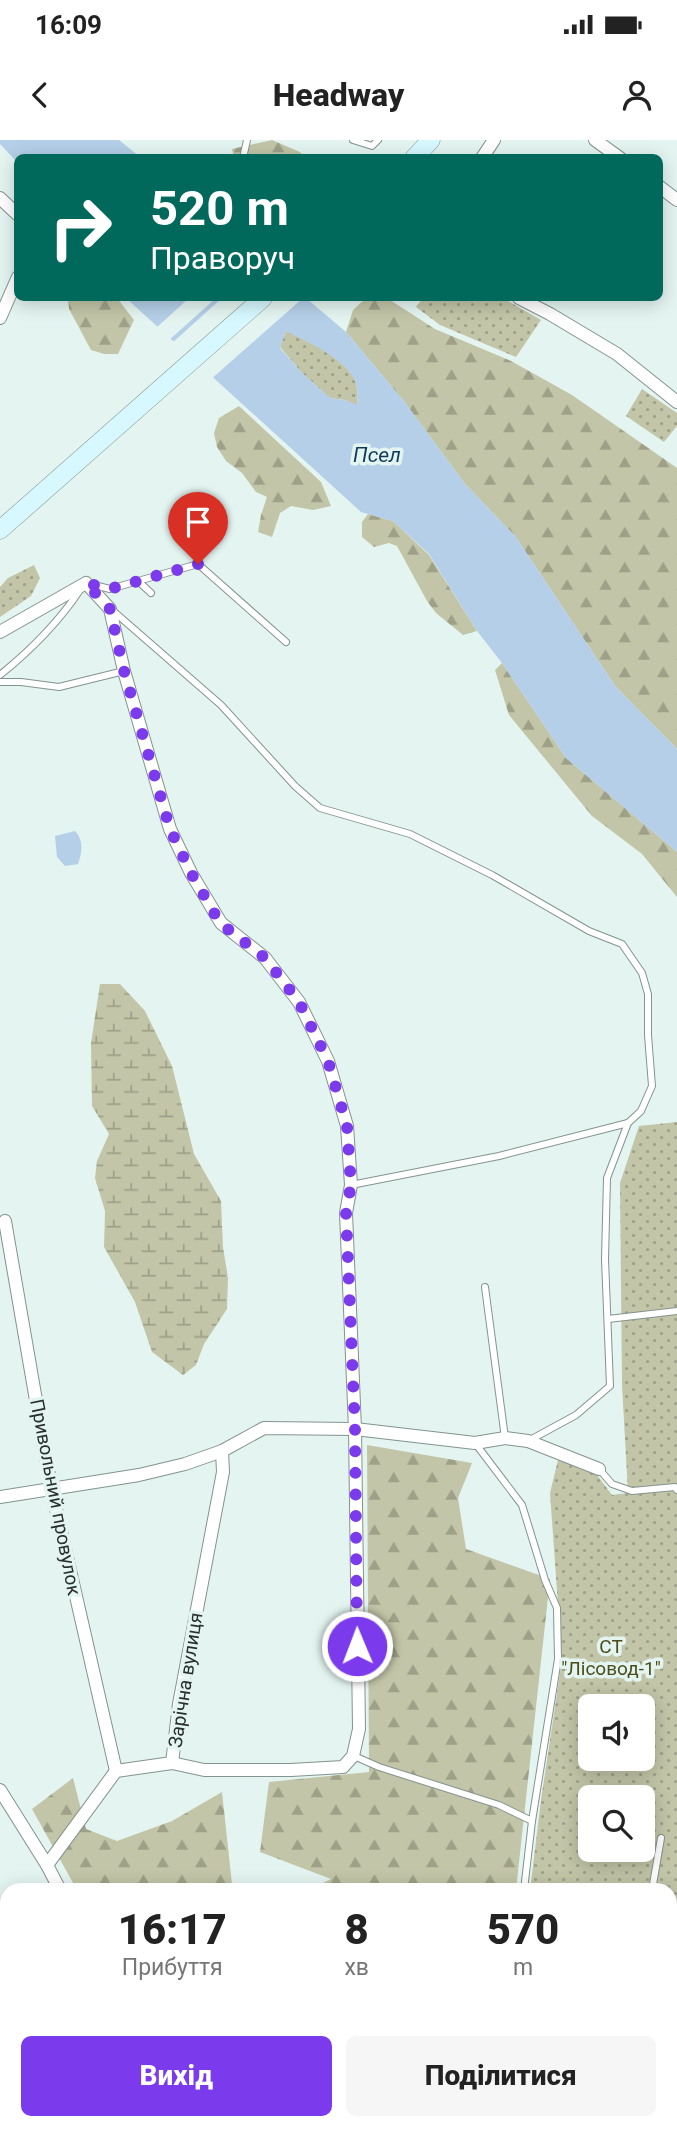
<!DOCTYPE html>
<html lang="uk">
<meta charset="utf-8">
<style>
body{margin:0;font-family:Roboto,sans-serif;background:#f6f6f6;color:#222;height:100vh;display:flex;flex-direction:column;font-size:26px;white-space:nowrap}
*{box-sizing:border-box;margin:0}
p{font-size:23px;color:#767676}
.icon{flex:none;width:38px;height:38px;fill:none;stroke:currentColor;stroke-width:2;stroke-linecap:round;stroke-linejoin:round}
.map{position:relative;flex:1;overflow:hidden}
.panel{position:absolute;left:0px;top:1743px;width:677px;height:247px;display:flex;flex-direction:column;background:#fff;border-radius:21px 21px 0 0;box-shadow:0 4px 18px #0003}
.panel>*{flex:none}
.guide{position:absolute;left:14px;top:14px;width:649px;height:147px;border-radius:10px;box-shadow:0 4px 18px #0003;background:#00695c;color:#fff;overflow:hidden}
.controls{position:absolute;left:578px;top:1554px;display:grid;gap:14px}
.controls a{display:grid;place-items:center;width:77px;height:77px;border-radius:10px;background:#fff;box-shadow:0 4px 18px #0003;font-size:35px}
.pin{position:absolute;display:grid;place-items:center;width:60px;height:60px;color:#fff;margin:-72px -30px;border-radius:50% 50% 50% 0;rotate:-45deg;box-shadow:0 0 7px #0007}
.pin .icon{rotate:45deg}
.me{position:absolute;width:77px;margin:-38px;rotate:359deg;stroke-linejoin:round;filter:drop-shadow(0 0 5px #0008)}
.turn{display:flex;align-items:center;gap:24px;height:147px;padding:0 21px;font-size:32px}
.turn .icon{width:91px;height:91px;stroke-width:2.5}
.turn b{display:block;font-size:49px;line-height:60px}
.eta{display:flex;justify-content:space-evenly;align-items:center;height:119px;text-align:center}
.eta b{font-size:42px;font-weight:800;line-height:49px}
.button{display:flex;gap:14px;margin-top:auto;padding:14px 21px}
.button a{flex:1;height:80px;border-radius:10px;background:#7c3aed;color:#fff;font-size:28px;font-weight:800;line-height:80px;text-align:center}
.button a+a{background:#f6f6f6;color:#222}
.status{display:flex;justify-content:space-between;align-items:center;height:49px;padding:0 35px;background:#fff;direction:ltr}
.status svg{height:19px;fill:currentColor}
header{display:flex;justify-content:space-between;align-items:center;height:91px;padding:0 21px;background:#fff;font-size:32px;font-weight:800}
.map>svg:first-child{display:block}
.industrial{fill:url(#industrial-furrows)}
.grass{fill:url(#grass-dots);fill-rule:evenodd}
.forest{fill:url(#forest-firs)}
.wetland{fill:url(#wetland-marsh)}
.water{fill:#b4cfe7;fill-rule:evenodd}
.pier{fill:#e4f5f1}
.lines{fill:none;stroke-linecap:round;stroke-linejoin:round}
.lane-casing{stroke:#83938f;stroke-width:8}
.street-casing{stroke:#83938f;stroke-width:14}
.secondary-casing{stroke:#83938f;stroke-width:19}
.lane{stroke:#fff;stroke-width:6}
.street{stroke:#fff;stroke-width:12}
.secondary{stroke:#d6f8fe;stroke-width:18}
.route{stroke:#7c3aed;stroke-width:12;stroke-dasharray:0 21.6}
.labels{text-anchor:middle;stroke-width:7;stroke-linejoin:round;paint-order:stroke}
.street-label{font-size:19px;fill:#272e2c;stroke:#e4f5f1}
.park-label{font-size:19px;fill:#4b4d18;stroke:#e4f5f1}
.water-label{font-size:21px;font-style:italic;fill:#0d3a5b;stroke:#e4f5f1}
</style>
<div class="status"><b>16:09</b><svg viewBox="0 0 49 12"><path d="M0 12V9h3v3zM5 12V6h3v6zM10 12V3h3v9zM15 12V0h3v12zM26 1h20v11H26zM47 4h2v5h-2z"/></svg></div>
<header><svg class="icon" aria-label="back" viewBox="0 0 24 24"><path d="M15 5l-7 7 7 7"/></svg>Headway<svg class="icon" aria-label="person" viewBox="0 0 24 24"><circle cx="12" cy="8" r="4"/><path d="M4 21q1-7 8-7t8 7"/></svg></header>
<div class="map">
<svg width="677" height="1989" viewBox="0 0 677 1989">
<defs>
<pattern id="industrial-furrows" width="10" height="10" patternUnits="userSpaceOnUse" patternTransform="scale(1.75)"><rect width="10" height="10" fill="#d2ece5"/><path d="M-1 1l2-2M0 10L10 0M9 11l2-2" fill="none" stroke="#b4cbc5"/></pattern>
<pattern id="grass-dots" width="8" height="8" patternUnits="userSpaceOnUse" patternTransform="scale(1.75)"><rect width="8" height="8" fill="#c2c5a7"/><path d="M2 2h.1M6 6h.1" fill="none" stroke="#9ea088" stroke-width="1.8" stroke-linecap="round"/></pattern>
<pattern id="forest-firs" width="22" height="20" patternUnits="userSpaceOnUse" patternTransform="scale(1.75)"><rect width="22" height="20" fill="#c2c5a7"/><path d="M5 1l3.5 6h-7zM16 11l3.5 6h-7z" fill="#9ea088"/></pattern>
<pattern id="wetland-marsh" width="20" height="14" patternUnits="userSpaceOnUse" patternTransform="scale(1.75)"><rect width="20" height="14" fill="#c2c5a7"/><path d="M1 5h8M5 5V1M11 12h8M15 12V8" fill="none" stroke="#9ea088"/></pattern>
</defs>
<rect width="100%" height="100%" fill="#e4f5f1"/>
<path class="industrial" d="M167,1983H509V1989H170Z"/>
<g class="grass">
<path d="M423,158H503L541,180L516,217L440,185L416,167Z"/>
<path d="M286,191C307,201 348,219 356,243C358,249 357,259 358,266L345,260L330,258L302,233L280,207Z"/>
<path d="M642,249L677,273V286L664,302L626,276Z"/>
<path d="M34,425L40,438L31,456L0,477V447L8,438Z"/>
<path d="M677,982V1989H524V1983H670V1750H530L541,1660L562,1520L550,1353L558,1320L597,1335L612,1355L628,1353L622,1245L620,1043L639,986ZM590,1566H642V1619H590ZM590,1657H642V1710H590Z"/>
</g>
<g class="forest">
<path d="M272,0L300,12L304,17H234L232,9Z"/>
<path d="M68,158H117L134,180L118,214H104L91,210L69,169Z"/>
<path d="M366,158H387L435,189L511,221L572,255L677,328V609L615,546L515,396L465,344L403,260L346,192L353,170Z"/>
<path d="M239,266L321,342L331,366L313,370L291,366L280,373L272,397L258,392L261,375L267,357L256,352L242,333L226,321L217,307L214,293L219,278Z"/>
<path d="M368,374L393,381L429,415L477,491L463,495L436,473L427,461L397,406L389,403L374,407L362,397V382Z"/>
<path d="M502,523L566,618L677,712V757L642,714L592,676L509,575L495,530Z"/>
<path d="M367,1305L472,1323L458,1358L466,1409L550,1439L516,1750H309L331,1739L260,1712L269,1642L369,1632Z"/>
<path d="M73,1638L86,1689L117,1701L172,1681L222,1652L232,1744L243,1750H77L32,1669Z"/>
<path d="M0,1836L7,1838V1914H0Z"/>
<path d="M182,1983H265L263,1989H183L181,1987Z"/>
</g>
<path class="wetland" d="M100,844H120L145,871L172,926L194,1014L221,1061L223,1107L228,1138L227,1169L204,1204L196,1225L183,1235L152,1212L135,1162L104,1107L105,1071L95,1038L97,1021L109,994L92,966L91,903Z"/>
<g class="water">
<path d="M0,0H119L140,17L18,18L17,22L0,4Z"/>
<path d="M126,158H306L346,192L403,260L465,344L515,396L615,546L677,609V712L566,618L502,523L477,491L429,414L393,381L361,372ZM286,191C308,202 347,219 356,243C358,249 357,259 358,265L345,260L330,258L302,233L280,208Z"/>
<path d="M75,691C84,700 82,713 78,724L65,726L57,717L55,696Z"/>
</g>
<g class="pier">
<path d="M189,158H216L168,201L155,189Z"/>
<path d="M222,158H303L210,240L171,204Z"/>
</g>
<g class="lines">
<g class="lane-casing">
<g id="lane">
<path d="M353,0L372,6L378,0"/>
<path d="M243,18L247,0"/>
<path d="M138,441L151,453"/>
<path d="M90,444L110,449L198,424L286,502"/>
<path d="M112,470L221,565L295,646L320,668L410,694L492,735L589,791L622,804L642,833L648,854V895L652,946L641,971L628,983L607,1038L605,1119L610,1246L576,1275L530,1300"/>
<path d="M0,535C31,510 58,483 80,450"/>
<path d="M0,542H21L59,547L124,531"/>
<path d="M351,1045L499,1016L628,983"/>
<path d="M485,1147L505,1298"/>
<path d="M608,1179L677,1171"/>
<path d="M475,1303L522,1365L545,1440L557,1468L558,1519L532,1681L524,1750"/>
<path d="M599,1329L612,1344L632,1351L675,1347L677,1350"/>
<path d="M354,1616L379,1627L499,1665L532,1681"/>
<path d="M652,1750L661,1698"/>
<path d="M0,1895L7,1897"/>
<path d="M589,1983L617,1989"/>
<path d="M518,1989V1983"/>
</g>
</g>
<g class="street-casing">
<g id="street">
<path d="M595,0L620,18"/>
<path d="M482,18L494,0"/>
<path d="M660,47L677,60"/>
<path d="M0,58L18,75"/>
<path d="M519,158L550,174L617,214L677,262"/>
<path d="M0,178L18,137"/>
<path d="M0,492L86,443L110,469L124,531L170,689L191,733L221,783L265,818L299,862L328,921L347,986L351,1045L346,1073L355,1289L359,1589L353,1616L343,1627L291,1630H204L172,1623L116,1631L47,1725"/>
<path d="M5,1081L51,1347L116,1631"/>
<path d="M0,1357L139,1335L185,1324L222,1311L264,1288L355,1289L475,1303L505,1298L528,1301L599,1329"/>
<path d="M172,1623L179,1564L223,1332L222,1311"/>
<path d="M0,1650L47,1725L60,1750"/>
<path d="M150,1983L153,1989"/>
</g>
</g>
<g class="secondary-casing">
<g id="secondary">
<path d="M414,18L431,0"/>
<path d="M0,390L263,158"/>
</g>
</g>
<use href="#lane" class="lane"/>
<use href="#street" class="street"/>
<use href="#secondary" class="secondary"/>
</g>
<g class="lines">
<path class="route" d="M198,424L110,449L86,443L110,469L124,531L170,689L191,733L220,783L265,818L299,862L328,921L347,986L351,1045L346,1073L355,1289L357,1506"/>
</g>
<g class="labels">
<g class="street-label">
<text transform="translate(56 1357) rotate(79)" y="7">Привольний провулок</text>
<text transform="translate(185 1540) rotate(-81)" y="7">Зарічна вулиця</text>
</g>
<g class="park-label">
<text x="611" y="1513">СТ<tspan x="611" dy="22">"Лісовод-1"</tspan></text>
</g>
<g class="water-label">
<text x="377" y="322">Псел</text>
</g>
</g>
</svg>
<div class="controls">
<a><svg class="icon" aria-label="sound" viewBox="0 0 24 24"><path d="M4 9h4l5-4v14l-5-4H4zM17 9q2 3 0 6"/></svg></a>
<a><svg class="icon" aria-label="search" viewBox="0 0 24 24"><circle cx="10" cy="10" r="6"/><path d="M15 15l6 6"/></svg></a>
</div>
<div class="pin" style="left:198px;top:424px;background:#d93025"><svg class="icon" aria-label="arrive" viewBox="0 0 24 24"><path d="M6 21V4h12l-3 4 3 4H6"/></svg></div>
<svg class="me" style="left:357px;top:1506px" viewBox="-20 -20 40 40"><circle r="17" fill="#7c3aed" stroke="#fff" stroke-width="3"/><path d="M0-11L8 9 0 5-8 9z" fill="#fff"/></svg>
<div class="guide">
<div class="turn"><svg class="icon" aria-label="right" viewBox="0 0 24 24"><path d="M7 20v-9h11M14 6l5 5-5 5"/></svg><div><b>520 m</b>Праворуч</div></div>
</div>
<section class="panel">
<div class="eta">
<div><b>16:17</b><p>Прибуття</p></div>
<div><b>8</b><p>хв</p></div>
<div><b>570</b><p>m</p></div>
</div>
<div class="button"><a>Вихід</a><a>Поділитися</a></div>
</section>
</div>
